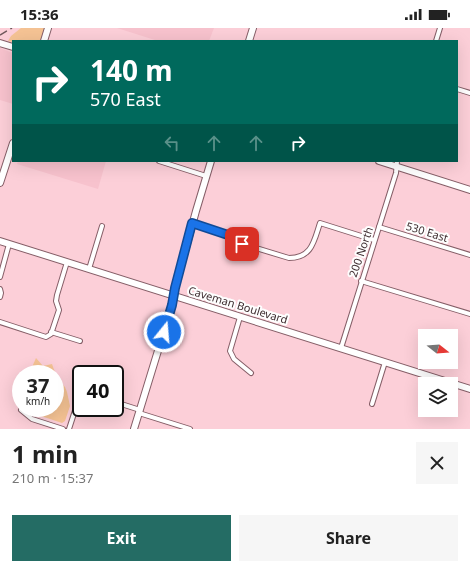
<!DOCTYPE html>
<meta charset="utf-8">
<style>
body{margin:0;font-family:"Noto Sans",sans-serif;background:#f6f6f6;color:#222;height:100vh;display:flex;flex-direction:column;font-size:15px;white-space:nowrap}
*{box-sizing:border-box;margin:0}
p{font-size:13px;color:#767676}
.icon{flex:none;width:22px;height:22px;fill:none;stroke:currentColor;stroke-width:2;stroke-linecap:round;stroke-linejoin:round}
.map{position:relative;height:401px;overflow:hidden}
.panel{display:flex;flex-direction:column;background:#fff;flex:1}
.panel>*{flex:none}
.hud{position:absolute;left:12px;top:12px;width:446px;height:122px;border-radius:0px;box-shadow:0 4px 16px #0002;background:#00695c;color:#fff;overflow:hidden}
.needle{width:26px;rotate:107deg}
.controls{position:absolute;left:418px;top:301px;display:grid;gap:8px}
.controls a{display:grid;place-items:center;width:40px;height:40px;border-radius:0px;background:#fff;box-shadow:0 4px 16px #0002;font-size:20px}
.speed{position:absolute;left:12px;top:337px;display:flex;gap:8px;font-size:20px;font-weight:700;text-align:center}
.speed>*{display:grid;place-content:center;width:52px;height:52px;border-radius:50%;background:#fff;box-shadow:0 4px 16px #0002;line-height:1}
.speed small{font-size:10px;font-weight:400}
.speed .limit{border:2px solid #111;border-radius:6px;background:#fff;color:#111}
.pin{position:absolute;display:grid;place-items:center;width:34px;height:34px;color:#fff;margin:-17px;border-radius:8px;box-shadow:0 2px 6px #0006}
.me{position:absolute;width:44px;margin:-22px;rotate:17deg;stroke-linejoin:round;filter:drop-shadow(0 0 3px #0008)}
.turn{display:flex;align-items:center;gap:14px;height:84px;padding:0 12px;font-size:18px}
.turn .icon{width:52px;height:52px;stroke-width:2.5}
.turn b{display:block;font-size:28px;line-height:34px}
.lanes{display:flex;align-items:center;height:38px;padding:0 12px;background:#0003;justify-content:center;gap:20px;direction:ltr}
.lanes .off{opacity:.35}
.round{display:grid;place-items:center;flex:none;width:42px;height:42px;border-radius:0px;background:#f6f6f6}
.overview{display:flex;align-items:center;justify-content:space-between;height:68px;padding:0 12px}
h1{font-size:24px;font-weight:700;line-height:30px}
.button{display:flex;gap:8px;margin-top:auto;padding:8px 12px}
.button a{flex:1;height:46px;border-radius:0px;background:#246c64;color:#fff;font-size:16px;font-weight:700;line-height:46px;text-align:center}
.button a+a{background:#f6f6f6;color:#222}
.status{display:flex;justify-content:space-between;align-items:center;height:28px;padding:0 20px;background:#fff;direction:ltr}
.status svg{height:11px;fill:currentColor}
.map>svg:first-child{display:block}
.built{fill:#f7c2cd}
.green{fill:#f5c394}
.lines{fill:none;stroke-linecap:round;stroke-linejoin:round}
.street-casing{stroke:#855e67;stroke-width:6}
.secondary-casing{stroke:#855e67;stroke-width:8}
.street{stroke:#fff;stroke-width:4}
.secondary{stroke:#fff;stroke-width:6}
.rail{stroke:#70585c;stroke-width:1.5;stroke-dasharray:8 4;stroke-linecap:butt}
.route-casing{stroke:#114b97;stroke-width:10}
.route{stroke:#1a73e8;stroke-width:7}
.labels{text-anchor:middle;stroke-width:4;stroke-linejoin:round;paint-order:stroke}
.street-label{font-size:11px;fill:#3e2d30;stroke:#fefefe}
</style>
<div class="status"><b>15:36</b><svg viewBox="0 0 49 12"><path d="M0 12V9h3v3zM5 12V6h3v6zM10 12V3h3v9zM15 12V0h3v12zM26 1h20v11H26zM47 4h2v5h-2z"/></svg></div>
<div class="map">
<svg width="470" height="401" viewBox="0 0 470 401">
<rect width="100%" height="100%" fill="#fccfd8"/>
<g class="built">
<path d="M117,0H214L209,13H158Z"/>
<path d="M0,20L13,25V76L0,72Z"/>
<path d="M18,133H106L98,161L17,136Z"/>
</g>
<g class="green">
<path d="M21,0H45L40,13H13V14L8,13L11,8Z"/>
<path d="M36,330L43,338L52,336L57,350L65,359L67,364L70,378L65,393L62,395L35,386L31,380H55V346H29Z"/>
</g>
<g class="lines">
<g class="street-casing">
<g id="street">
<path d="M436,13L440,0"/>
<path d="M457,61L470,65"/>
<path d="M159,133L206,148"/>
<path d="M192,195L231,208L246,217L289,230C312,230 314,213 320,195L374,212"/>
<path d="M379,199L470,227"/>
<path d="M89,241L102,198"/>
<path d="M0,249L9,216"/>
<path d="M361,253L470,286"/>
<path d="M0,261L1,265L0,269"/>
<path d="M240,289L230,323L234,331L251,345"/>
<path d="M0,294L46,309L51,306L59,282L56,273L57,267L67,234"/>
<path d="M51,304L80,313"/>
<path d="M341,320L396,145L397,133"/>
<path d="M115,374L140,382"/>
<path d="M372,376L385,334"/>
<path d="M21,382L32,391L63,401"/>
<path d="M139,385L190,401"/>
<path d="M69,401L81,364"/>
</g>
</g>
<g class="secondary-casing">
<g id="secondary">
<path d="M44,13L48,0"/>
<path d="M249,13L253,0"/>
<path d="M0,15L13,19"/>
<path d="M379,133L470,162"/>
<path d="M0,155L13,115"/>
<path d="M0,213L470,361"/>
<path d="M134,401L172,277L175,260L196,183L211,133"/>
</g>
</g>
<use href="#street" class="street"/>
<use href="#secondary" class="secondary"/>
<path class="rail" d="M0,7L12,0"/>
</g>
<g class="lines">
<g class="route-casing">
<path id="route" d="M164,304L172,277L175,260L192,195L231,208L242,216"/>
</g>
<use href="#route" class="route"/>
</g>
<g class="labels">
<g class="street-label">
<text transform="translate(427 204) rotate(17)" y="4">530 East</text>
<text transform="translate(361 224) rotate(-71)" y="4">200 North</text>
<text transform="translate(238 277) rotate(17)" y="4">Caveman Boulevard</text>
</g>
</g>
</svg>
<div class="controls">
<a><svg class="needle" viewBox="-14 -14 28 28"><path d="M0-13l5 13h-10z" fill="#e53935"/><path d="M0 13l5-13h-10z" fill="#767676"/></svg></a>
<a><svg class="icon" aria-label="layers" viewBox="0 0 24 24"><path d="M12 4l9 5-9 5-9-5zM3 14l9 5 9-5"/></svg></a>
</div>
<div class="speed"><div>37<small>km/h</small></div><div class="limit">40</div></div>
<div class="pin" style="left:242px;top:216px;background:#d93025"><svg class="icon" aria-label="arrive" viewBox="0 0 24 24"><path d="M6 21V4h12l-3 4 3 4H6"/></svg></div>
<svg class="me" style="left:164px;top:304px" viewBox="-20 -20 40 40"><circle r="17" fill="#1a73e8" stroke="#fff" stroke-width="3"/><path d="M0-11L8 9 0 5-8 9z" fill="#fff"/></svg>
<div class="hud">
<div class="turn"><svg class="icon" aria-label="right" viewBox="0 0 24 24"><path d="M7 20v-9h11M14 6l5 5-5 5"/></svg><div><b>140 m</b>570 East</div></div>
<div class="lanes"><svg class="icon off" aria-label="left" viewBox="0 0 24 24"><path d="M17 20v-9H6M10 6l-5 5 5 5"/></svg><svg class="icon off" aria-label="ahead" viewBox="0 0 24 24"><path d="M12 20V5M6 11l6-6 6 6"/></svg><svg class="icon off" aria-label="ahead" viewBox="0 0 24 24"><path d="M12 20V5M6 11l6-6 6 6"/></svg><svg class="icon" aria-label="right" viewBox="0 0 24 24"><path d="M7 20v-9h11M14 6l5 5-5 5"/></svg></div>
</div>
</div>
<section class="panel">
<div class="overview"><div><h1>1 min</h1><p>210 m · 15:37</p></div><a class="round"><svg class="icon" aria-label="close" viewBox="0 0 24 24"><path d="M6 6l12 12M18 6L6 18"/></svg></a></div>
<div class="button"><a>Exit</a><a>Share</a></div>
</section>
